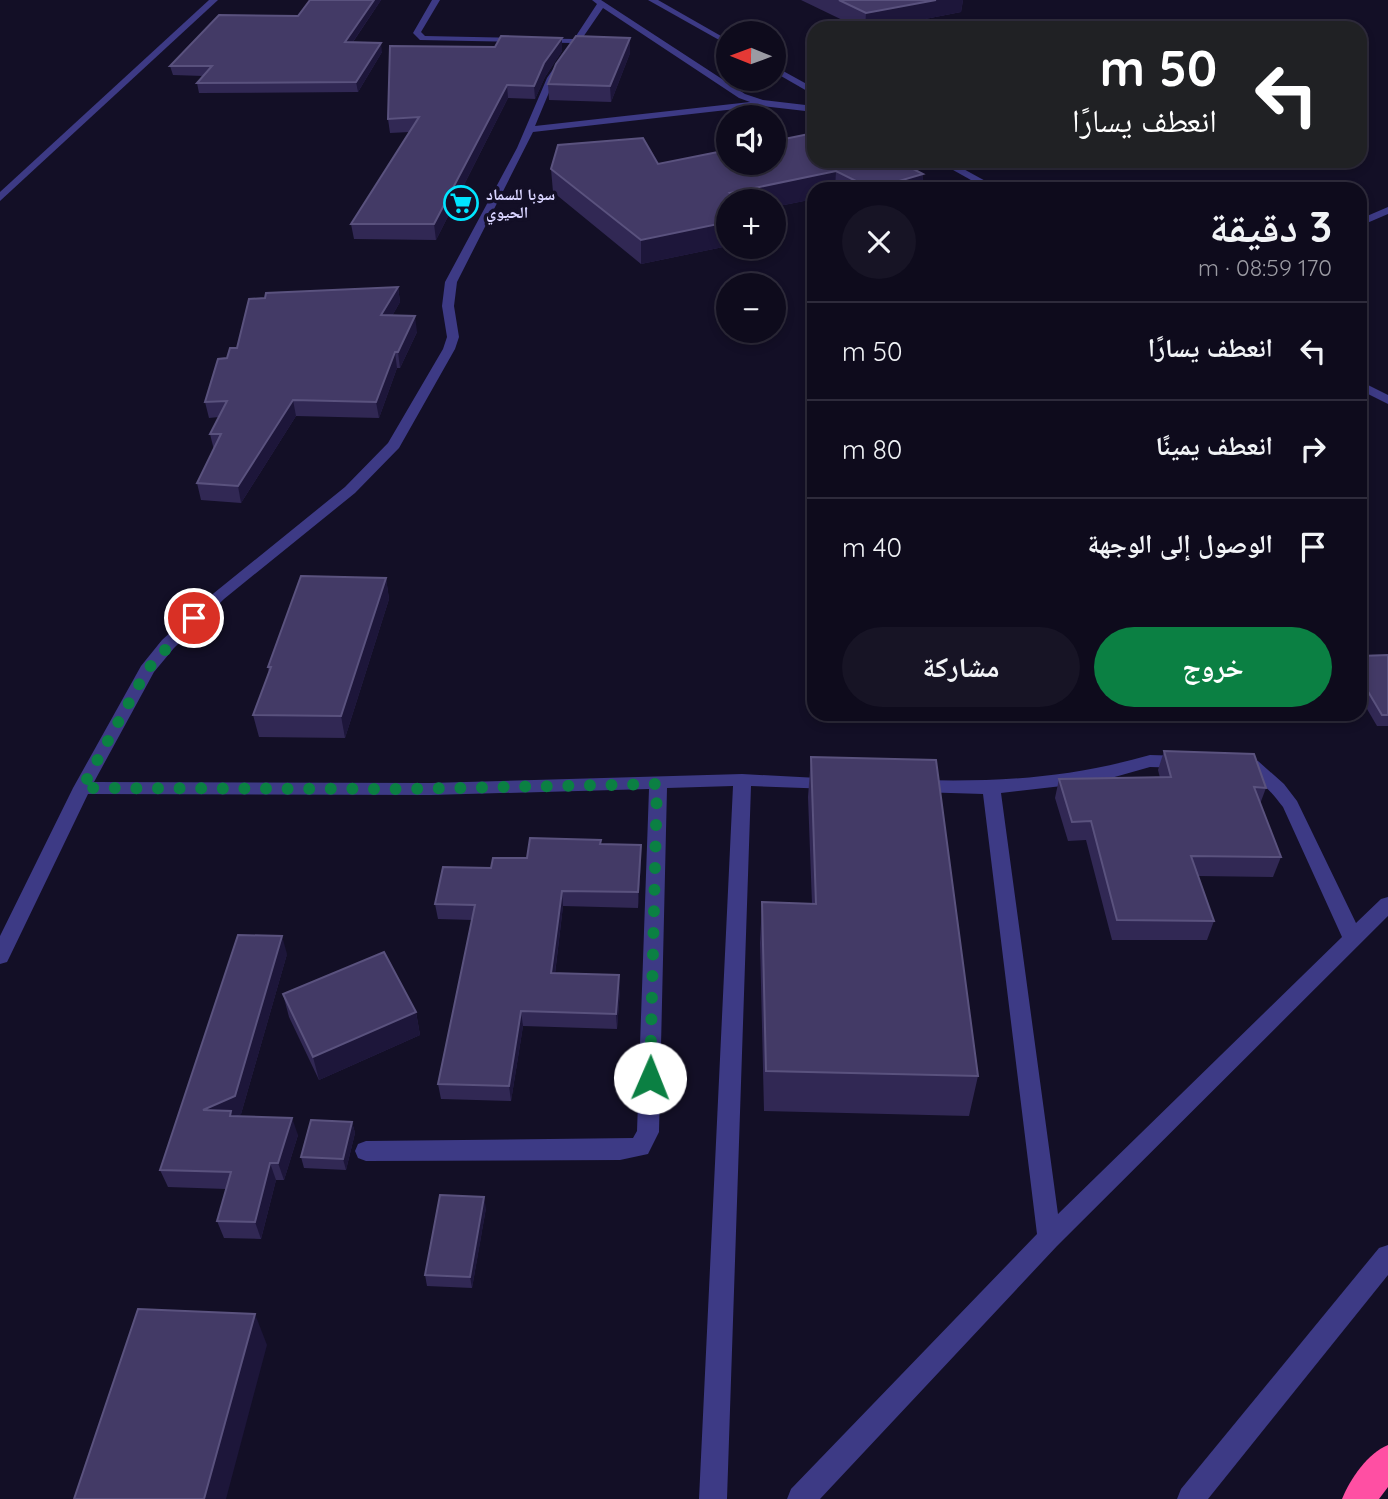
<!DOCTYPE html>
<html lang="ar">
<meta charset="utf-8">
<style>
body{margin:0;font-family:Quicksand,"Noto Naskh Arabic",sans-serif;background:#171425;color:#f1f3f6;direction:rtl;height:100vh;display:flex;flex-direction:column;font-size:26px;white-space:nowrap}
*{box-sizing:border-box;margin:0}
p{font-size:23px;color:#9b9ba3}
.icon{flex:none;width:38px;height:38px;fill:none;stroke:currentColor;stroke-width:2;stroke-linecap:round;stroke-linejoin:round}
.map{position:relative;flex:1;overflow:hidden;direction:ltr}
.details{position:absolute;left:807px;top:182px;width:560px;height:539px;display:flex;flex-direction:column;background:#0e0b1c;border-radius:21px;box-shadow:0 4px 10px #0003,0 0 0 2px #2e2b3b;direction:rtl}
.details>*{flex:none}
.top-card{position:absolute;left:807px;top:21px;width:560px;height:147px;border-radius:21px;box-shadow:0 4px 10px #0003,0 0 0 2px #2e2b3b;direction:rtl;background:#202124;color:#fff;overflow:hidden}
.needle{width:46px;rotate:271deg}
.fabs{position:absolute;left:716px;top:21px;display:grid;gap:14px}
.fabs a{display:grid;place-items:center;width:70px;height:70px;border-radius:50%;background:#0e0b1c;box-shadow:0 4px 10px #0003,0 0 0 2px #2e2b3b;font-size:35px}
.pin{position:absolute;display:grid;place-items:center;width:60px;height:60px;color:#fff;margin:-30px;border:4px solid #fff;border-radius:50%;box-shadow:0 2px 7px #0007}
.me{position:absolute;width:77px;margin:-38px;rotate:1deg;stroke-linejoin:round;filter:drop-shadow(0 0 5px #0008)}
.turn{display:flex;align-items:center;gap:24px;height:147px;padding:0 35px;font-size:32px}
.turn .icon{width:91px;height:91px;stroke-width:2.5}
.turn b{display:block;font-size:49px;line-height:60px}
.round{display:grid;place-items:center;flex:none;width:74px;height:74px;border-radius:37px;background:#171425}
.head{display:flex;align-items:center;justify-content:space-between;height:119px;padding:0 35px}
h1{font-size:42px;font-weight:700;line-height:52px}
.cta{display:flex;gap:14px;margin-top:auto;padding:14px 35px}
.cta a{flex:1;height:80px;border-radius:42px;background:#0b8043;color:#fff;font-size:28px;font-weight:700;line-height:80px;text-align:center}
.cta a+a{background:#171425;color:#f1f3f6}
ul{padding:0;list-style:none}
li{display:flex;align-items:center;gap:21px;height:98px;padding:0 35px;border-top:2px solid #2e2b3b}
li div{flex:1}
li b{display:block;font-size:26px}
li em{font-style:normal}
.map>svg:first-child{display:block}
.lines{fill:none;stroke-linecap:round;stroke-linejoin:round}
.minor{fill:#3d3a85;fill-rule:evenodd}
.highway{fill:#ff4fa3;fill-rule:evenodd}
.wall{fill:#312854}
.shaded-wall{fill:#1d163a}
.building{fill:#433a66;stroke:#5a527e;stroke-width:2}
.route{stroke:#0b8043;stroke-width:12;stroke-dasharray:0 21.6}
.labels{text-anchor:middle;stroke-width:7;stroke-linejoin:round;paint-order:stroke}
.far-poi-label{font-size:16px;font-weight:bold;fill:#d9d4ff;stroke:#130f26;text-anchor:start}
</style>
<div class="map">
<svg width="1388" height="1499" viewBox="0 0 1388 1499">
<rect width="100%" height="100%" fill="#130f26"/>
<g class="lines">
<g class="minor">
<path d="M209,0H218L0,201V192Z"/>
<path d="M432,0H440L421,32L425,36L574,39L597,4L592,0H601L745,94L763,100L814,106V112L762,106L533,132L457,282L454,306L459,337L455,349L399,448L355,493L224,599L174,648L154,672L94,782L431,783L742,774L837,779L840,783L831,789L751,786L727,1499H699L733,786L667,788L659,1132L648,1154L620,1160L366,1161L358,1158L355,1151L358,1144L366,1141L633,1138L637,1131L649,789L431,795L88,794L10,956L7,962L0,964V936L73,788L141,666L162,640L214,593L345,487L388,443L443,349L447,337L442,306L445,282L517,148L547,78L571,43L420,40L413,33ZM603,8L739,98L750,102L535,126L555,78Z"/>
<path d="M648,0H658L728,40V45Z"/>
<path d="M774,66L814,88V95L774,72Z"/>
<path d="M937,161H949L1000,189H987Z"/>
<path d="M1388,207V214L1360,226V219Z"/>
<path d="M1360,381L1388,395V404L1360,390Z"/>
<path d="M1150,755L1185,756L1194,762L1185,768L1150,767L1097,782L1001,793L1058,1214L1342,937L1283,807C1268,788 1258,776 1235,769L1232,765L1235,761H1258L1284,784L1297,801L1356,923L1381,899L1388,897V916L1057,1246L820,1499H787L791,1489L1037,1234L983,794L918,792L909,786L918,780C1001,782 1069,778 1150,755Z"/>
<path d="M1388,1245V1275L1208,1499H1177L1181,1489L1379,1248Z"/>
</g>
<path class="highway" d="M1388,1445V1487L1379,1499H1342C1350,1479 1368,1453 1388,1445Z"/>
</g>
<g class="wall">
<path d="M310,0H381L353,42L382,52L358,92L199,93L197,83L203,76L173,75L170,66L298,16Z"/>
<path d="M801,0H963L961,12L879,28H859Z"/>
<path d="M562,38V51L545,77L535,99L508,98L436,240L354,239L351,224L409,132L390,133L388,119L495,47Z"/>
<path d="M630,53L611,102L549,100L548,84Z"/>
<path d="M658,164L923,174L922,189H814V199L774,207L728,201V246L641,264L553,192L551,169Z"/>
<path d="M398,287L400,302L392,316L417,332L400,368H397L379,418L296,416L241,503L201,500L197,483L214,450L210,434L219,417L209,418L205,402L227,358L237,348L265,298Z"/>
<path d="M386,578L389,599L345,738L259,737L253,715L269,673L268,667Z"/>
<path d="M1388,655V726H1377L1360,697V656Z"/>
<path d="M1164,751L1266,788L1260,804L1281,857L1273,877L1198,876L1214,921L1207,940H1112L1086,840L1068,841L1055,798L1059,779L1160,778L1158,770Z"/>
<path d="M811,757L978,1076L969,1116L764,1111L760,943L762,902L812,904L808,797Z"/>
<path d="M601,840V844L641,845V861L638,908L563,906L555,974L620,990L617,1029L523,1026L511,1101L441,1099L438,1084L472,920L438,919L435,904L491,868Z"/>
<path d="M287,954L241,1114L237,1116L298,1135L284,1180H276L261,1239L224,1238L217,1221L226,1189L168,1187L160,1170Z"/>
<path d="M283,994L416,1012L420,1035L319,1080L289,1017Z"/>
<path d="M352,1122L355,1133L346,1170L304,1168L301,1157Z"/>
<path d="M486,1208L472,1288L427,1286L425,1275Z"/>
</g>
<g class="shaded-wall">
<path d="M374,0H381L346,52L345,42Z"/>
<path d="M936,0H963L961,12L879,28H865L866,13Z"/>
<path d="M562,38V51L545,77L535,99L534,86L544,63Z"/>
<path d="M630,38V53L611,102L610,86Z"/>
<path d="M381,43L382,52L358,92L356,82Z"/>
<path d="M507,85L508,98L436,240L434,224Z"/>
<path d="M836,171L835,189H814V199L774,207V201H730V193Z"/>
<path d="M923,174L922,189H872Z"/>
<path d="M728,222V246L641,264V240Z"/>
<path d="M398,287L400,302L384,330L381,315Z"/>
<path d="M415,316L417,332L400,368L398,352Z"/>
<path d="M395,352L397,368L379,418L376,402Z"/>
<path d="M293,400L296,416L241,503L238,486Z"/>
<path d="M386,578L389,599L345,738L341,716Z"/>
<path d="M641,845V861L638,908V892Z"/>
<path d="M562,891L563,906L553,989L551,973Z"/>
<path d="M282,936L287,954L241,1114L233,1118L203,1110Z"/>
<path d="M619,975L620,990L617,1029L616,1014Z"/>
<path d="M521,1011L523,1026L511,1101L509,1086Z"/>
<path d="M416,1012L420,1035L319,1080L313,1057Z"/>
<path d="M292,1118L298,1135L284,1180L278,1163Z"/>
<path d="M352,1122L355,1133L346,1170L343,1159Z"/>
<path d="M270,1163L276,1180L261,1239L255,1222Z"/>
<path d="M484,1197L486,1208L472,1288L470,1277Z"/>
<path d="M255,1314L267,1345L226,1499H204Z"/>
</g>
<g class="building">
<path d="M310,0H374L345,42L381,43L356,82L197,83L212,66H170L219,15L298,16Z"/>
<path d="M839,0H936L866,13Z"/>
<path d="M501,36L562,38L544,63L534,86L507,85L434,224H351L419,117L388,119L390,46L495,47Z"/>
<path d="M576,36L630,38L610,86L548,84L556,64Z"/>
<path d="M814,133V161H898L923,174L872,189L836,171L730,193L742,201H728V222L641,240L551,169L558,145L643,138L658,164L728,150V163H774V141Z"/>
<path d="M398,287L381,315L415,316L398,352H395L376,402L293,400L238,486L197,483L221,434H210L227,401L205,402L218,359L227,358L230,348H237L249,299L265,298L266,293Z"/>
<path d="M301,576L386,578L341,716L253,715L271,667H268Z"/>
<path d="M1388,655V715H1382L1360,678V656Z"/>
<path d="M1164,751L1254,754L1266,788L1254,787L1281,857L1191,856L1214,921L1117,920L1091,821L1072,822L1059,779L1171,777Z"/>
<path d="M811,757L936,760L978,1076L766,1071L762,902L816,904Z"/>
<path d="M530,838L601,840L600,844L641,845L638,892L562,891L551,973L619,975L616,1014L521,1011L509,1086L438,1084L475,905L435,904L443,867L491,868L493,858H527Z"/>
<path d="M238,935L282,936L235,1096L203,1110L231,1111L230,1116L292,1118L278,1163H270L255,1222L217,1221L231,1172L160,1170Z"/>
<path d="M384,952L416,1012L313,1057L283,994Z"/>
<path d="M311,1120L352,1122L343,1159L301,1157Z"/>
<path d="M440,1195L484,1197L470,1277L425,1275Z"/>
<path d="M138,1309L255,1314L204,1499H74Z"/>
</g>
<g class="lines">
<path class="route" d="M194,618L147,670L82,788L405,789L657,784L650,1078"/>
</g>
<defs>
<g id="supermarket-ring" transform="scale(1.75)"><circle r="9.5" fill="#130f26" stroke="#00e5ff" stroke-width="1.5"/><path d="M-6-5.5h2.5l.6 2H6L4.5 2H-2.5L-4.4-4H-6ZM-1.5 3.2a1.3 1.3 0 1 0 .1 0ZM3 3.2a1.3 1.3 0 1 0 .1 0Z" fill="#00e5ff"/></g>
</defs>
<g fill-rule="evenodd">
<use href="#supermarket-ring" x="461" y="203"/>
</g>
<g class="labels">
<g class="far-poi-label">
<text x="486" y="200">سوبا للسماد<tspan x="486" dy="18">الحيوي</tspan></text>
</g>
</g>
</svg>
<div class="fabs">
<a><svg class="needle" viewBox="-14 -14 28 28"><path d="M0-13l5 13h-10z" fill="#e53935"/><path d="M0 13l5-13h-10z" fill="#9b9ba3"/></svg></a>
<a><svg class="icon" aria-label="sound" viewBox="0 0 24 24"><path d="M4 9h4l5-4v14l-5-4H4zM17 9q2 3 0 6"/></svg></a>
<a>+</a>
<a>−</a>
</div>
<div class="pin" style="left:194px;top:618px;background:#d93025"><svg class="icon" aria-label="arrive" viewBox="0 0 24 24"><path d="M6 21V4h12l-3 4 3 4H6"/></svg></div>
<svg class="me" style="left:650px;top:1078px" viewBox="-20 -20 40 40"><circle r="19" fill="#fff"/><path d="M0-13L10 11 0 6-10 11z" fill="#0b8043"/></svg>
<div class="top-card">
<div class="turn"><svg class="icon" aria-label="left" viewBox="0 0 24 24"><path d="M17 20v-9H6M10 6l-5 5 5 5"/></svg><div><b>50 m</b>انعطف يسارًا</div></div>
</div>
<section class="details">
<div class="head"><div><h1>3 دقيقة</h1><p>170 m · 08:59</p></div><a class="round"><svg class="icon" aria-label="close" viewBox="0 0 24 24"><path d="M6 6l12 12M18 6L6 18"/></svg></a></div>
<ul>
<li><svg class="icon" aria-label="left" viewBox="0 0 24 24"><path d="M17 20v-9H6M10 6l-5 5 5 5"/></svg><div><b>انعطف يسارًا</b></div><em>50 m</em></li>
<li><svg class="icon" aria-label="right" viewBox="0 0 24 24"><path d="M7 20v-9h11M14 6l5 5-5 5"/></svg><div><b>انعطف يمينًا</b></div><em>80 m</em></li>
<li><svg class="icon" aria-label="arrive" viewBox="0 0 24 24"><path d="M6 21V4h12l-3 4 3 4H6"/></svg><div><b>الوصول إلى الوجهة</b></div><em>40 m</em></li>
</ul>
<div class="cta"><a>خروج</a><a>مشاركة</a></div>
</section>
</div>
